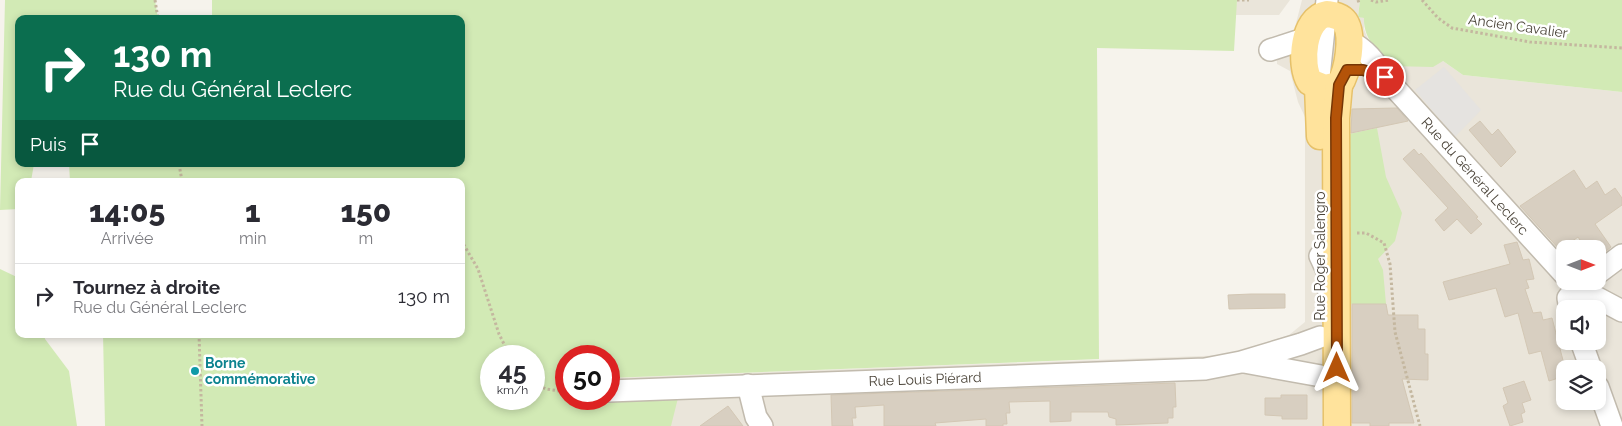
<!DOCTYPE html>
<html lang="fr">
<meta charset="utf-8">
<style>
body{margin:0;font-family:Raleway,sans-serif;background:#f7f7f7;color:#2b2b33;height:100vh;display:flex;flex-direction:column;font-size:19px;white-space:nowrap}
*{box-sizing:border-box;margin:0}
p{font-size:16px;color:#7c7c81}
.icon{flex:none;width:28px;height:28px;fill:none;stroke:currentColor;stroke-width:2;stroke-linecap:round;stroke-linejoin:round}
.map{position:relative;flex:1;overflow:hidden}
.drawer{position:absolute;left:15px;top:178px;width:450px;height:160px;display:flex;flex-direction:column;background:#fff;border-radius:10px;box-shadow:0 2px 8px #0003}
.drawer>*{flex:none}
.banner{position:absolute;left:15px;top:15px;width:450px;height:152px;border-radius:10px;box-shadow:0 2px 8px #0003;background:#0b6e4f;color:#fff;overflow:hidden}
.needle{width:32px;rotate:90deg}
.tools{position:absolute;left:1556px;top:240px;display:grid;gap:10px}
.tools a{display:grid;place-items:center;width:50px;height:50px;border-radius:10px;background:#fff;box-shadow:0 2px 8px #0003;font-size:25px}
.speed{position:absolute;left:480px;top:345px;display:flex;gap:10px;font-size:25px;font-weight:700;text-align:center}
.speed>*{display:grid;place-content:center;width:65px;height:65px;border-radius:50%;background:#fff;box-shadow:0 2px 8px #0003;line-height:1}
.speed small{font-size:12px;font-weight:400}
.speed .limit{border:8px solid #d22;background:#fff;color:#111}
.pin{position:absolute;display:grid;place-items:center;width:42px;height:42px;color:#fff;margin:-21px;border:2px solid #fff;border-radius:50%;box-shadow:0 1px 5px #0007}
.me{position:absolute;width:55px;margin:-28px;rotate:0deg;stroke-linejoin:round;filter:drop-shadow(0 0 4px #0008)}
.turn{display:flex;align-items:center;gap:18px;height:105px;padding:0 15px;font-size:22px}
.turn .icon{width:65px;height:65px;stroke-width:2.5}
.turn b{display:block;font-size:35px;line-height:42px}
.then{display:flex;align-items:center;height:48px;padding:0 15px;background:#0003;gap:10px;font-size:19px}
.eta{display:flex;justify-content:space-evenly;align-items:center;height:85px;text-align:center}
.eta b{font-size:30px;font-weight:800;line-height:35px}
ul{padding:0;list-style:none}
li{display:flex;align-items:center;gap:15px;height:65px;padding:0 15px;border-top:1px solid #e1e1e2}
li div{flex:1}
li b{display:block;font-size:19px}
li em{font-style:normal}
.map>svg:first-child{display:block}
.residential{fill:#eae5da;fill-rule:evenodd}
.green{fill:#d2eab5;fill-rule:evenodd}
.parking{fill:#e5e3e0}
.building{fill:#d8cfc1;stroke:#d3c7b4}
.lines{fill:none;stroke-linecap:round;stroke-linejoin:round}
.minor-casing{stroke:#c2bbae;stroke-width:24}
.major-casing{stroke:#e6c16a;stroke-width:29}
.path{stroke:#c4b79f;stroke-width:3;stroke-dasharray:2.5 2.5;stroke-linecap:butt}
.minor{stroke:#fff;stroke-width:21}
.major{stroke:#ffe39c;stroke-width:26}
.route-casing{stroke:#753606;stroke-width:12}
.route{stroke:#b45309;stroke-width:9}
.culture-dot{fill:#0f9aa8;stroke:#fff;stroke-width:2}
.labels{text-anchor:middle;stroke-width:5;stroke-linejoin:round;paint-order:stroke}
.street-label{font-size:14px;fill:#4b4439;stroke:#fff}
.culture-label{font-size:14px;font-weight:bold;fill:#0d838f;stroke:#fff;text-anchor:start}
</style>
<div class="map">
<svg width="1622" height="426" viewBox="0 0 1622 426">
<rect width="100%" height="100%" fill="#f6f3ec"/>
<g class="residential">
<path d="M1237,0H1290L1279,15H1234Z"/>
<path d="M1302,0H1360L1358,16L1364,18V29L1367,37L1390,66L1443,61L1463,75L1622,92V426H580L566,401L561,379H566V399H609V378L1228,355L1289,335L1305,322V117L1298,102L1290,71L1277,64V35L1294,31ZM1565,249H1598V281H1565ZM1565,309H1598V341H1565ZM1565,369H1598V401H1565Z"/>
</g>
<g class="green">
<path d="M5,0H155L158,19H19V164H34L31,181H19V209L0,210Z"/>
<path d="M212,0H1237L1234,51L1097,48L1099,359L609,378V356H566V379L561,380L566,401L678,398L671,426H105L103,334H461V181H70L69,164H461V19H212ZM491,356H534V399H491Z"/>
<path d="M1360,0H1622V92L1463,75L1443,61L1433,67L1389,66C1378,51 1363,38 1364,18L1358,17Z"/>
<path d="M1377,128L1386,177L1402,213L1395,241L1378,259L1383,270L1386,304H1350L1349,134Z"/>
<path d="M0,269L19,278V334H44L45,339L69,371L77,426H0Z"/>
</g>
<path class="parking" d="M1444,67L1481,110L1455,137L1415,90Z"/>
<g class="building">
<path d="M1397,108L1408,121L1351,133L1352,109Z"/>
<path d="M1480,121L1492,135L1498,129L1516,152L1501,167L1469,130Z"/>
<path d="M1414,149L1419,155L1421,153L1478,217L1476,218L1482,224L1471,234L1457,219L1444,231L1435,220L1448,208L1403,159Z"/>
<path d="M1574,170L1586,189L1597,181L1605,195L1615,188L1622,198V205L1595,224L1611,247L1598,258V249H1586L1578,237L1560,250L1520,206Z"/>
<path d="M1517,242L1523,260L1529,259L1534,279L1526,280L1529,288L1525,289L1533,313L1541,312L1543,320L1552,318L1565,368V376L1549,381L1541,351L1529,354L1518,313L1505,317L1496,288L1449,300L1443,282L1510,264L1504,245Z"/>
<path d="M1251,294H1285V308L1229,309L1228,295Z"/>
<path d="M1352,304H1386L1388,315H1418V329H1425V354H1428V380L1402,379L1414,423H1389V426H1370V423H1352Z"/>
<path d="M1524,381L1531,400L1522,403L1525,412L1521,414L1523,422L1510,426L1503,406L1508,403L1503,388Z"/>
<path d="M1175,383L1176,407H1173V418H1168V423L1116,425V419L1109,417L1108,412H1071V421L1050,422V401L1009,402L1010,413H1006L1007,424H1003V426H986V419L935,423L936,426H884V405L855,407L856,418H852L853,426H832L831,395Z"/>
<path d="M1281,395H1307V419H1282V416L1265,415V398H1281Z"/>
<path d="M728,406L743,426H700Z"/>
</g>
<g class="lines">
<g class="minor-casing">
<g id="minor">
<path d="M1349,41C1366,49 1375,62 1385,77L1565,275"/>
<path d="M1270,50L1307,38"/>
<path d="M1318,87L1327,0"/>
<path d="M1320,256L1328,273V289"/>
<path d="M1598,273L1622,255"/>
<path d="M1571,281L1577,287L1622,311"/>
<path d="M1570,309L1568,298L1577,287L1585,281"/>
<path d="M1581,341L1591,369"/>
<path d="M1244,362L1321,376"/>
<path d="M748,385L756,417L762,426"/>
<path d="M1598,387L1612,426"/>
<path d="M609,391L1205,369L1241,362L1301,344L1320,337"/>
</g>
</g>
<g class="major-casing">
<g id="major">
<path d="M1327,14C1333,15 1341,16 1345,22C1354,36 1348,72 1339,85L1325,88L1310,82C1299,65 1303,18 1327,14Z"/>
<path d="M1318,87L1320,136"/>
<path d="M1337,426L1336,118L1339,85"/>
</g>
</g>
<g class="path">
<path d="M155,0L158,19"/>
<path d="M1237,0H1249"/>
<path d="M1358,0L1359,3"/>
<path d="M1371,0L1376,2L1389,0"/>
<path d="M1422,0L1438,18L1452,28L1530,42L1622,48"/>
<path d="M179,164L182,181"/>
<path d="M1357,233H1366L1384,243L1390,264L1395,332L1420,426"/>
<path d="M461,240L478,269L499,334L510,356"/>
<path d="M199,334L202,426"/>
<path d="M534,383L546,389L566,392"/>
</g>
<use href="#minor" class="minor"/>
<use href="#major" class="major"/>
</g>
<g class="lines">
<g class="route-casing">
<path id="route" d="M1337,368L1336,118L1339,85L1347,70H1363L1385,77"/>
</g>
<use href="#route" class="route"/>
</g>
<circle class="culture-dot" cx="195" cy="371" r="5"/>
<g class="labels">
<g class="street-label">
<text transform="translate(1518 26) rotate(8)" y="5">Ancien Cavalier</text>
<text transform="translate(1475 176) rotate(48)" y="5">Rue du Général Leclerc</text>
<text transform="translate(1320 256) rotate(-90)" y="5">Rue Roger Salengro</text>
<text transform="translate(925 379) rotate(-2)" y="5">Rue Louis Piérard</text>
</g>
<g class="culture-label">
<text x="205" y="368">Borne<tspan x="205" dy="16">commémorative</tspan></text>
</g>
</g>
</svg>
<div class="tools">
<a><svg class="needle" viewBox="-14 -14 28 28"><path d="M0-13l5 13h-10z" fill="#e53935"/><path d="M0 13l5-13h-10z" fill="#7c7c81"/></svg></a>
<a><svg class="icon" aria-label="sound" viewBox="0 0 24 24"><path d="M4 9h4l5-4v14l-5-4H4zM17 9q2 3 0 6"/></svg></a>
<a><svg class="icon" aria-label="layers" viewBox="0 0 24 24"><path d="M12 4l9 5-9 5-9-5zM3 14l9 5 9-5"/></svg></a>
</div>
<div class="speed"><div>45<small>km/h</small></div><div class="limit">50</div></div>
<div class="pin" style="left:1385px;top:77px;background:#d93025"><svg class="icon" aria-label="arrive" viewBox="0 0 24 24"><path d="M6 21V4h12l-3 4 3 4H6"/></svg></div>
<svg class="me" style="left:1337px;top:368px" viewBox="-20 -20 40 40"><path d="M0-17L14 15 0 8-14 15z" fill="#b45309" stroke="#fff" stroke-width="4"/></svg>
<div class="banner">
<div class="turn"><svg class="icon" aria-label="right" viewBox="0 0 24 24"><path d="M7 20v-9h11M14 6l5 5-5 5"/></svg><div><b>130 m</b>Rue du Général Leclerc</div></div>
<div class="then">Puis<svg class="icon" aria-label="arrive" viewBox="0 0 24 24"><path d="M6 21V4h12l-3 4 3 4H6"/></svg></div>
</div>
<section class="drawer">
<div class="eta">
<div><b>14:05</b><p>Arrivée</p></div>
<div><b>1</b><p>min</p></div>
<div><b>150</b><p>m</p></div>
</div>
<ul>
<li><svg class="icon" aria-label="right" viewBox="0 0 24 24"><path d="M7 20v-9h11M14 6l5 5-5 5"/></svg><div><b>Tournez à droite</b><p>Rue du Général Leclerc</p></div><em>130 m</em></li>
</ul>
</section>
</div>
